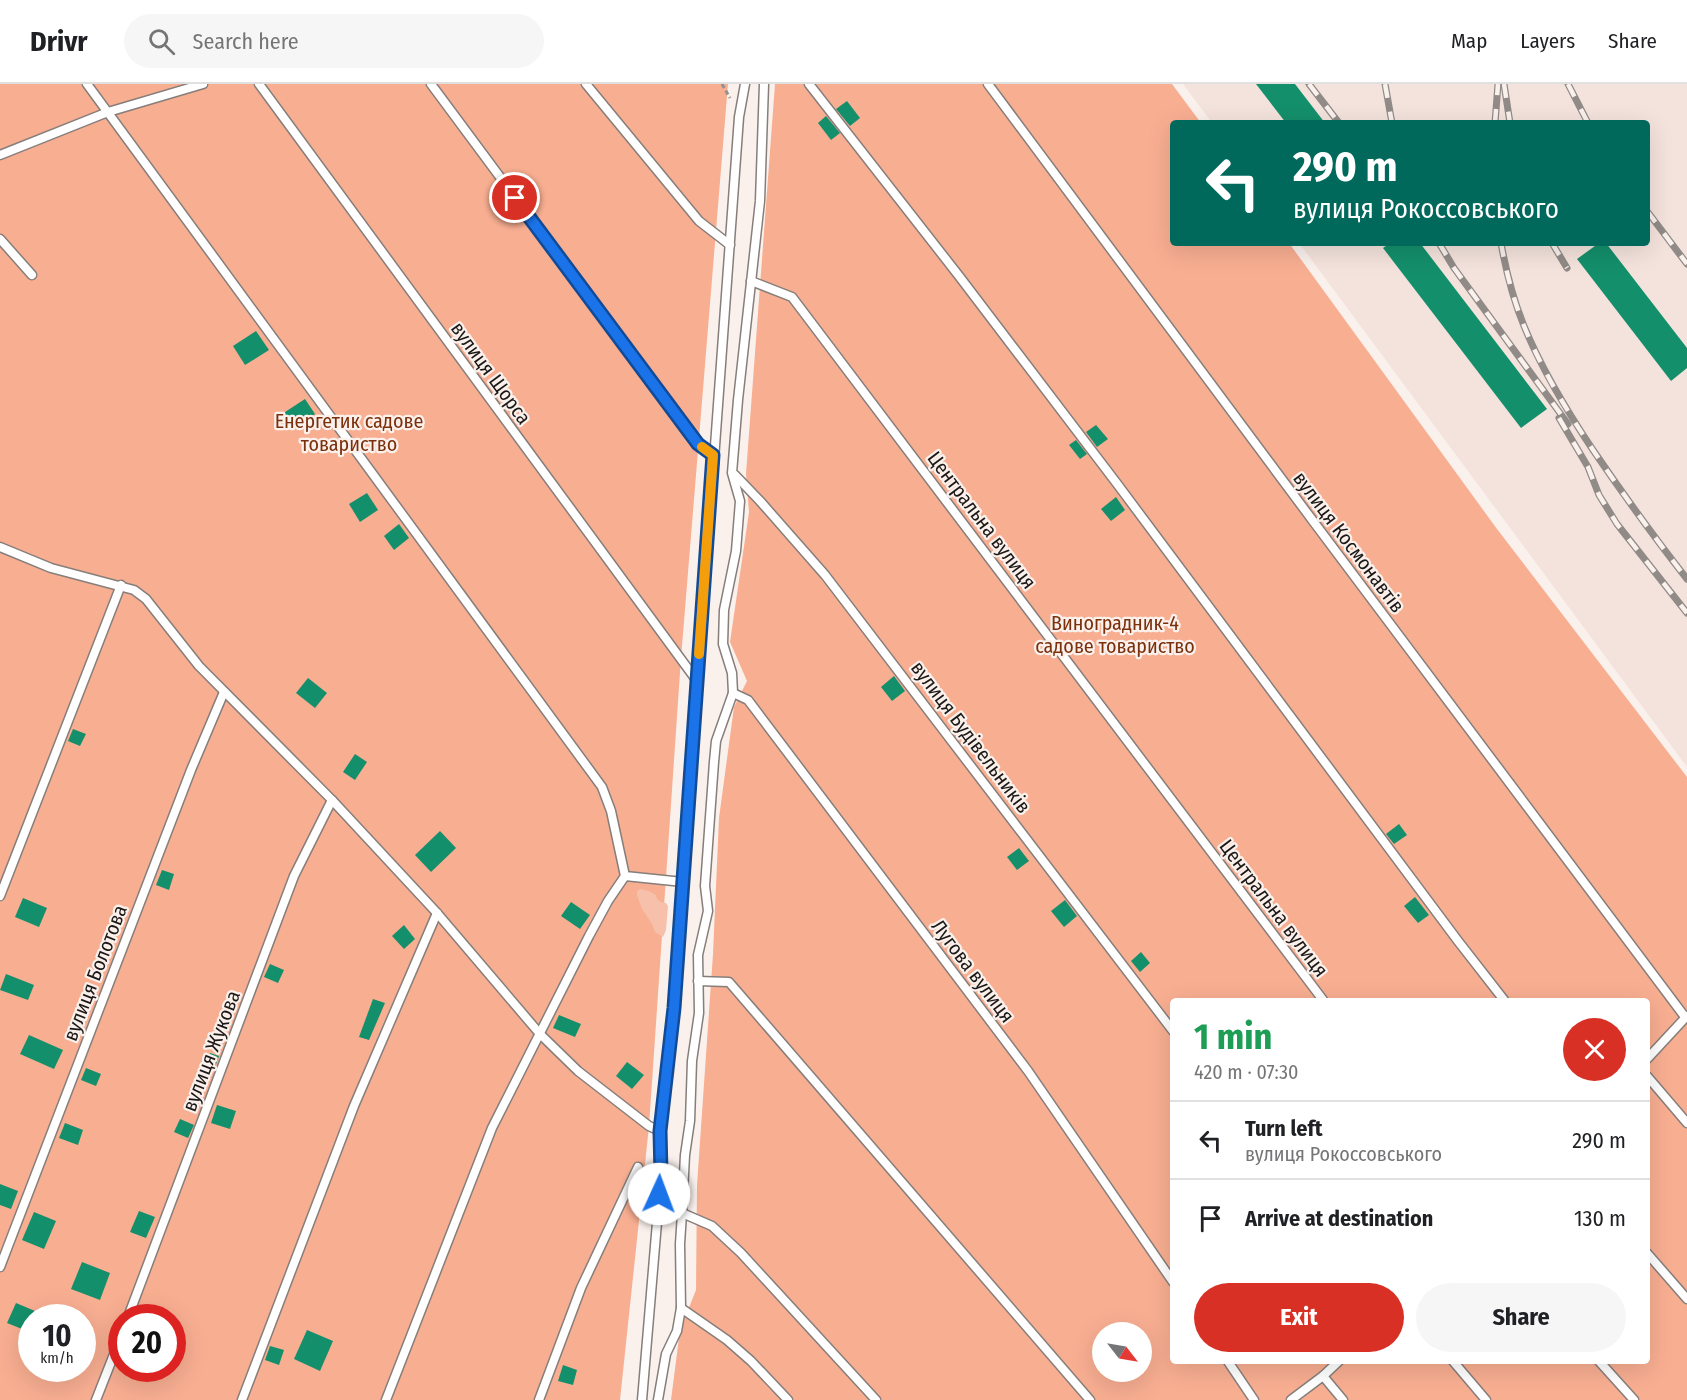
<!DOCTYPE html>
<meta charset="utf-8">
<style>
body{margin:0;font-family:"Fira Sans Condensed",sans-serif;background:#f6f6f6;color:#202124;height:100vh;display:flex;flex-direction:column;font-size:22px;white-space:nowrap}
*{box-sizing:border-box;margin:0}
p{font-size:20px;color:#757577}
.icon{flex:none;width:33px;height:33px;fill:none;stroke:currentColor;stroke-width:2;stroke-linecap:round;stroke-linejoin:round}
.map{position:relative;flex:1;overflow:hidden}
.panel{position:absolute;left:1170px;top:914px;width:480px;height:366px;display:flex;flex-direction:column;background:#fff;border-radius:6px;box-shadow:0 6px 24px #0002}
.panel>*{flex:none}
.guide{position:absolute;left:1170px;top:36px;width:480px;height:126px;border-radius:6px;box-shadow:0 6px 24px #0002;background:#00695c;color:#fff;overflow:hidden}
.needle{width:39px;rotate:121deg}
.fabs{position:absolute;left:1092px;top:1238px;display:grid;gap:12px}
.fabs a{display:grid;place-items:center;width:60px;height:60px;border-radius:50%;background:#fff;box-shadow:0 6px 24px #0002;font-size:30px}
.speed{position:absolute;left:18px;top:1220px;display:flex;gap:12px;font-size:30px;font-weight:700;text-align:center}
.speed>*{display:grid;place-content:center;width:78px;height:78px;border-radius:50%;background:#fff;box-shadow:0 6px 24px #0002;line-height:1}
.speed small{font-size:15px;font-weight:400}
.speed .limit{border:9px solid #d22;background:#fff;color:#111}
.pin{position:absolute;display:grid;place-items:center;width:51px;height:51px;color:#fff;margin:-26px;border:3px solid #fff;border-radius:50%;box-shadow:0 2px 6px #0007}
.me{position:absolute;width:66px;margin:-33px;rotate:2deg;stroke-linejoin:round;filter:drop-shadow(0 0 4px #0008)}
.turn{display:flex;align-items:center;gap:21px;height:126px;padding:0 24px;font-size:27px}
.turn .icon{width:78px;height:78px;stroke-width:2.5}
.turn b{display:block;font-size:42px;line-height:51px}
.round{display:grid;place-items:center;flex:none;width:63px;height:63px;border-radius:32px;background:#f6f6f6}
.overview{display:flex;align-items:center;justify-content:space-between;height:102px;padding:0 24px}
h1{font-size:36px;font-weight:700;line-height:45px;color:#1e9e55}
.button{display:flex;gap:12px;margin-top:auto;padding:12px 24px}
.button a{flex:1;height:69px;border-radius:36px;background:#d93025;color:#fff;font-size:24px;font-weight:700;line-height:69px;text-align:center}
.button a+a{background:#f6f6f6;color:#202124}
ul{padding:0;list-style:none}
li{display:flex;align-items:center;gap:18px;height:78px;padding:0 24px;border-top:2px solid #e0e0e0}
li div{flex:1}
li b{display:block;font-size:22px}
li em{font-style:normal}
header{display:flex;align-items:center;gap:36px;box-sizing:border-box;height:84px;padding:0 30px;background:#fff;border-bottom:2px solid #e0e0e0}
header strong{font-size:28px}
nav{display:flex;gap:33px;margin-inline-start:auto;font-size:21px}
.search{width:420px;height:54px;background:#f6f6f6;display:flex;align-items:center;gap:15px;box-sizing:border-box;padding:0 21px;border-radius:33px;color:#757577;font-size:22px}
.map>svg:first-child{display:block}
.built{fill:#f4e3dc}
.green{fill:#f8ae91;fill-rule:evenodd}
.water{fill:#f6c0ab}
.building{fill:#148f6b}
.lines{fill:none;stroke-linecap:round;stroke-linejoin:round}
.lane-casing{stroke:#867e7b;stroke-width:11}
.path{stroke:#96908d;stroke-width:3;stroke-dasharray:4.5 3;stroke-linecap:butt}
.lane{stroke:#fff;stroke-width:8}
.rail-casing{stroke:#918b88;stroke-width:7}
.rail{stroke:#faf1ed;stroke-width:4.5;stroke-dasharray:14;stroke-linecap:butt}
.route-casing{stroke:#114b97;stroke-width:15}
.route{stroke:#1a73e8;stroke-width:10}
.slow{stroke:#f59e0b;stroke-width:10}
.labels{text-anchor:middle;stroke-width:4.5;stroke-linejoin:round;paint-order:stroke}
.street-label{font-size:20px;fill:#1b1816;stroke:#faf1ed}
.park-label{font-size:20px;fill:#7b2f0b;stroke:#faf1ed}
</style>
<header>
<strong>Drivr</strong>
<div class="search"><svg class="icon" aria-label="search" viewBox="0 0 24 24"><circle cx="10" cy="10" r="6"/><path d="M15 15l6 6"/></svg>Search here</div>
<nav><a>Map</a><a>Layers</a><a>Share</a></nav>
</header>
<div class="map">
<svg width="1687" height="1316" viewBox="0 0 1687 1316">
<rect width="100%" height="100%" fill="#faf1ed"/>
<path class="built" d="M1183,0H1687V683L1299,159H1647V39H1212Z"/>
<g class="green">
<path d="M0,0H728L681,574L649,1042L620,1316H0ZM32,1233H82V1284H32ZM122,1233H172V1284H122Z"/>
<path d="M775,0H1172L1201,39H1173V159H1289L1497,445L1687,693V1316H671L680,1246L696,1206L697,1101L713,870L719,734L734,623L747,597L730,558L749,428L746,390ZM1173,916H1647V1276H1173ZM1102,1248H1142V1287H1102Z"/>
</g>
<path class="water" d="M640,805L649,807L656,811L657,815L661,818L666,819L668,822L666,846L663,853L655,848L652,840L642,825L637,811V807Z"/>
<g class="building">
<path d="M1256,0H1295L1325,39H1286Z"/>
<path d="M847,17L860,34L850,42L836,25Z"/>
<path d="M826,32L840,49L831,56L818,39Z"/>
<path d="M1390,159H1420L1547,325L1521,344L1383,164Z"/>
<path d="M1599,159H1606L1687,264V284L1671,297L1577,175Z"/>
<path d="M256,247L269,266L245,281L233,262Z"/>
<path d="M305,315L315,330L293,346L282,330Z"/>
<path d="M1096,341L1108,355L1097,363L1086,348Z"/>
<path d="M1076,356L1087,370L1080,375L1069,361Z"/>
<path d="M367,409L378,426L360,438L349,420Z"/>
<path d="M1116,413L1125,426L1111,437L1101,425Z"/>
<path d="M399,440L409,454L394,466L384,452Z"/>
<path d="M894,592L905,607L892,617L881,603Z"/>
<path d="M308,594L327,609L315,624L296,609Z"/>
<path d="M73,645L86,650L80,662L68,657Z"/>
<path d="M355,670L367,678L355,696L343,688Z"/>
<path d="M1399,740L1407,751L1394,760L1386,750Z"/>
<path d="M440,747L456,764L431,788L415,771Z"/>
<path d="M1019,764L1029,777L1017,786L1007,773Z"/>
<path d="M162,786L174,790L169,806L156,801Z"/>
<path d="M1415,813L1429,831L1418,839L1404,822Z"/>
<path d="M23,814L47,824L39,843L15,833Z"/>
<path d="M1065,816L1077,832L1064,843L1051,827Z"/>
<path d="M571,818L590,831L580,845L561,832Z"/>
<path d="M404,841L415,855L404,865L392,852Z"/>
<path d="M1141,868L1150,879L1140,888L1131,877Z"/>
<path d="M270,880L284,886L278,899L264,893Z"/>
<path d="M6,890L34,901L28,916L0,906Z"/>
<path d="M373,915L385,919L369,956L359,953Z"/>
<path d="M559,931L581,940L575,953L553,944Z"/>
<path d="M29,951L63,966L54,985L20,970Z"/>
<path d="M210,969L219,972L214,986L206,982Z"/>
<path d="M627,978L644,991L632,1005L616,992Z"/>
<path d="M86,984L101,990L96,1002L81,996Z"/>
<path d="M217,1021L236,1027L230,1045L211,1039Z"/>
<path d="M180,1035L194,1041L188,1054L174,1048Z"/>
<path d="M65,1039L83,1046L78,1061L59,1054Z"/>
<path d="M0,1100L18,1107L11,1125L0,1121Z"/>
<path d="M139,1127L155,1133L146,1154L130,1148Z"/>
<path d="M34,1128L56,1137L44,1165L22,1156Z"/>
<path d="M82,1178L110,1189L100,1216L71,1205Z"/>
<path d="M16,1219L35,1227L33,1233H32L27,1247L7,1239Z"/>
<path d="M307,1246L333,1257L320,1287L294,1275Z"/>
<path d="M270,1262L284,1266L279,1281L265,1276Z"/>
<path d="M563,1281L577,1286L573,1301L558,1297Z"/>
</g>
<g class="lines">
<g class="lane-casing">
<g id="lane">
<path d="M87,0L602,703L611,727L625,792L683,798"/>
<path d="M259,0L697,597"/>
<path d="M431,0L698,360L713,371"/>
<path d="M586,0L699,137L730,161"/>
<path d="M809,0L959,192L1118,401L1458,857L1504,916"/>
<path d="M988,0L1313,437L1685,933"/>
<path d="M0,71L108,28L203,0"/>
<path d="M0,155L32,191"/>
<path d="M751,197L792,213L1323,916"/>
<path d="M735,391L760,417L825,491L1173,947"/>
<path d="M0,463L51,484L134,506L146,515L199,582L332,716L437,829L540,950L578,987L649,1042L660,1047"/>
<path d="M733,609L748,616L1028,987L1173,1198"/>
<path d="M0,812L121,501"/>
<path d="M698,897L729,898L1090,1316"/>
<path d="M1647,975L1687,932"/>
<path d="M1647,992L1687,1039"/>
<path d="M682,1129L712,1142L741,1169L876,1316"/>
<path d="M1647,1169L1687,1215"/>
<path d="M0,1183L191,686L224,608"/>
<path d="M681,1224L727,1256L751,1277L788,1316"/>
<path d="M128,1233L294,792L332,716"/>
<path d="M1227,1276L1254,1316"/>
<path d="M1452,1276L1486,1316"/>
<path d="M1598,1276L1634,1316"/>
<path d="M1323,1292L1343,1316"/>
<path d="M96,1316L122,1250"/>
<path d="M242,1316L354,1022L437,829"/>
<path d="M386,1316L492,1044L589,852L608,817L625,792"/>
<path d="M539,1316L581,1204L638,1083"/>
<path d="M642,1316L661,1091L660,1047L674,924L739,33L745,0"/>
<path d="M658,1316L666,1270L677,1247L681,1224L680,1160L682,1129L685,1071L690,1037L692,977L699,929L698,871L708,827L705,802L714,678L716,657L733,609L732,589L723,560L724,526L736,467L740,417L732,389L738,316L760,117L764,0"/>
<path d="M1291,1316L1323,1292L1340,1276"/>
</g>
</g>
<path class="path" d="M722,0L730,14"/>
<use href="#lane" class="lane"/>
<g class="rail-casing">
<g id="rail">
<path d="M1309,0L1339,39"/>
<path d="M1385,0L1392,39"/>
<path d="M1504,0L1510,39"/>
<path d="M1568,0L1588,39"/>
<path d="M1495,39L1498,0"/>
<path d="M1647,127L1687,180"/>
<path d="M1439,159L1454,184L1568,340"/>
<path d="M1501,159C1506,187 1513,215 1524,242C1542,286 1567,327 1593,366C1623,410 1654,453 1687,495"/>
<path d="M1552,159L1567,184"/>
<path d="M1559,334L1588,383L1599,411L1617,440L1687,529"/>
</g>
</g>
<use href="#rail" class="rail"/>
</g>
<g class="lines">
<g class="route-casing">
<path id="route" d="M515,114L698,360L713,371L674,924L660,1047L661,1090L659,1110"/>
</g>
<use href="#route" class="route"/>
<path class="slow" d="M699,570L713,371L702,363"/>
</g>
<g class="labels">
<g class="street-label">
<text transform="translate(491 289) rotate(54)" y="7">вулиця Щорса</text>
<text transform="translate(982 436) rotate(53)" y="7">Центральна вулиця</text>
<text transform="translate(1349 458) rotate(53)" y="7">вулиця Космонавтів</text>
<text transform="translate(971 653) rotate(53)" y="7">вулиця Будівельників</text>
<text transform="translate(1274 824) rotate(53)" y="7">Центральна вулиця</text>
<text transform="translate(973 887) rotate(53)" y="7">Лугова вулиця</text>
<text transform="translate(95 889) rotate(-69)" y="7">вулиця Болотова</text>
<text transform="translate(211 967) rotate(-69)" y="7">вулиця Жукова</text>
</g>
<g class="park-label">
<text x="349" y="344">Енергетик садове<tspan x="349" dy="23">товариство</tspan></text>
<text x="1115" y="546">Виноградник-4<tspan x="1115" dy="23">садове товариство</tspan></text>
</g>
</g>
</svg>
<div class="fabs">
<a><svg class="needle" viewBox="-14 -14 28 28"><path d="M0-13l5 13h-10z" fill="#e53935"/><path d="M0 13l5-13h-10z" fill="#757577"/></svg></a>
</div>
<div class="speed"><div>10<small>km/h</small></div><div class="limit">20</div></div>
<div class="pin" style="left:515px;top:114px;background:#d93025"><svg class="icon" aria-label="arrive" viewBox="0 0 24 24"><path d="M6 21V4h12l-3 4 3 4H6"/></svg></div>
<svg class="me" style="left:659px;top:1110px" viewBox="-20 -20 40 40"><circle r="19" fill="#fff"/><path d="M0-13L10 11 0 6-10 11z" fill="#1a73e8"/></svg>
<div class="guide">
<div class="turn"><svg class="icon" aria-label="left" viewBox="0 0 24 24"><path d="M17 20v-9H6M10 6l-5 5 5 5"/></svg><div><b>290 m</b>вулиця Рокоссовського</div></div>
</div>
<section class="panel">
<div class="overview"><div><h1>1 min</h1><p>420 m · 07:30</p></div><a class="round" style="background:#d93025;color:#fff"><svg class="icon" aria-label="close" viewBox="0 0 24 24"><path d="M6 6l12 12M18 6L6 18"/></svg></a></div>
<ul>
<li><svg class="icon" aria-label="left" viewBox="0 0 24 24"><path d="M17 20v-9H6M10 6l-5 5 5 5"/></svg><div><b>Turn left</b><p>вулиця Рокоссовського</p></div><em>290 m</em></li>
<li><svg class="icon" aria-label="arrive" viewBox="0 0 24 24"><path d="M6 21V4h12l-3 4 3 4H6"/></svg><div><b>Arrive at destination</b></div><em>130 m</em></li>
</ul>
<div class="button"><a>Exit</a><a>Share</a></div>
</section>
</div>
